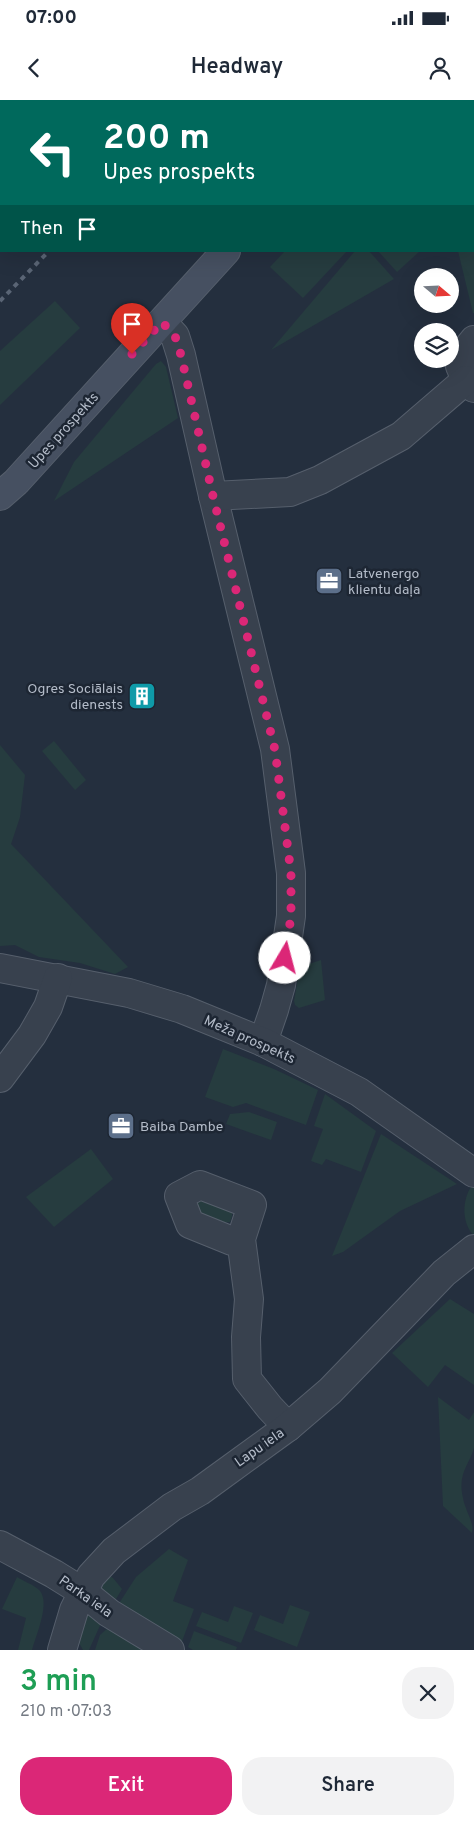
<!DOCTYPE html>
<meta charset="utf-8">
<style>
body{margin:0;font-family:Overpass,sans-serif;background:#f2f2f3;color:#1f2937;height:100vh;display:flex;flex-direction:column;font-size:19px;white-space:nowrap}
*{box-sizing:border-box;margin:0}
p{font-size:16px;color:#747a83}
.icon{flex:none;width:28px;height:28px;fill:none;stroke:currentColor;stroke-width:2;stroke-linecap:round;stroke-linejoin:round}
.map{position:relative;height:1550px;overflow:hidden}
.sheet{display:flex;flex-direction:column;background:#fff;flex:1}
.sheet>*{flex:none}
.banner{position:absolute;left:0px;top:0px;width:475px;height:152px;box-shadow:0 5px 20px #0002;background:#00695c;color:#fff;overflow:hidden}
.needle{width:32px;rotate:109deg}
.fabs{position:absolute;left:414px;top:168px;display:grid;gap:10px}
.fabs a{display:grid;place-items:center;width:45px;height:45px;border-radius:50%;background:#fff;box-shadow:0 5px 20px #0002;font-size:25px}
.pin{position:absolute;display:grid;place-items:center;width:42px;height:42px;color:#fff;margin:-51px -21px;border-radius:50% 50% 50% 0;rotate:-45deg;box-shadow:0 0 5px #0007}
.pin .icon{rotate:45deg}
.me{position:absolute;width:55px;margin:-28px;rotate:8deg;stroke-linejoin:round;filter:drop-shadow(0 0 4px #0008)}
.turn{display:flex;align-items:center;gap:18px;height:105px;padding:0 20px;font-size:22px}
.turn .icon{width:65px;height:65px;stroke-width:2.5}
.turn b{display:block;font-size:35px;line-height:42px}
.then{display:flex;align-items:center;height:48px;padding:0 20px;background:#0003;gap:10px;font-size:19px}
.round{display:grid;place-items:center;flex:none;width:52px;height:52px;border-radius:20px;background:#f2f2f3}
.head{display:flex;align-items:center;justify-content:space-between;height:85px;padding:0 20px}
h1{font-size:30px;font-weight:600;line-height:38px;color:#1e9e55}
.primary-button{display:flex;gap:10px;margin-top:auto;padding:10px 20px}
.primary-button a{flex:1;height:58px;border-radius:20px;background:#db2777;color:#fff;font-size:20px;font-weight:600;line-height:58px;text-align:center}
.primary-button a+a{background:#f2f2f3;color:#1f2937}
.status{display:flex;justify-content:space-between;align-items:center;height:35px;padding:0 25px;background:#fff;direction:ltr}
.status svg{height:14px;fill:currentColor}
header{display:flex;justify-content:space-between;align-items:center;height:65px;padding:0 20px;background:#fff;font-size:22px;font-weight:600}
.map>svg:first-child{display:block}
.green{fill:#263c3f}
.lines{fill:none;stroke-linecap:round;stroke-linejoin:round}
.street-casing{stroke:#565f6c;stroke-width:30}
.secondary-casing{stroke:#565f6c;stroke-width:30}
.street{stroke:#38414e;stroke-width:28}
.secondary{stroke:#465061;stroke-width:28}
.rail{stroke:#5a6575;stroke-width:4;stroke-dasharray:5 5;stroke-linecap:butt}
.route{stroke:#db2777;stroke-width:9;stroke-dasharray:0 16.2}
.labels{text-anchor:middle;stroke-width:5;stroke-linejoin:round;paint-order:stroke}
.street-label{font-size:14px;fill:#b4bcc9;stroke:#1d2633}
.poi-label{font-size:14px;fill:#b4bcc9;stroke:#1d2633;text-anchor:start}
</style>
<div class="status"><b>07:00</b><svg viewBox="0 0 49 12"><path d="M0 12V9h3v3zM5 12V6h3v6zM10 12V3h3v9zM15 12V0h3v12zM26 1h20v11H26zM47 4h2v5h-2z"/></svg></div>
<header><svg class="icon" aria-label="back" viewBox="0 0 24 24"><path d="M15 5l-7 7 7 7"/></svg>Headway<svg class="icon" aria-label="person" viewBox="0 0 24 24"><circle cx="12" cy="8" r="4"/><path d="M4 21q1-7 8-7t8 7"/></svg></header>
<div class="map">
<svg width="474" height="1550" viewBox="0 0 474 1550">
<rect width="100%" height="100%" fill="#242f3e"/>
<g class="green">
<path d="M474,148V213H473L458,151H474Z"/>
<path d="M285,151H347L303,198L270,167Z"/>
<path d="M355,151H369L394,179L271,250Z"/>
<path d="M378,151H420L397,172Z"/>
<path d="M55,201L80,228L0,305V251Z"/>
<path d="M161,261L166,267L178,318L54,401L74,362L156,264Z"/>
<path d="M54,641L86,680L75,690L42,651Z"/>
<path d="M0,645L25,675L20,717L11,744L128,867L115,874L80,863L39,857L15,845L0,846Z"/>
<path d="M321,860L325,900L299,908L295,905L294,901L300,867Z"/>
<path d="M223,949L274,969L318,990L306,1025L246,1003L233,1007L205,997Z"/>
<path d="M325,994L376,1031L361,1072L326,1059L322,1065L311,1061L323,1029L314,1026Z"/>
<path d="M249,1012L277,1022L271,1040L226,1024L230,1014Z"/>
<path d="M381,1034L457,1084L400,1111L343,1152L332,1156Z"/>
<path d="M91,1049L113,1079L54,1127L26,1097Z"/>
<path d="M472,1085L474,1086V1136C461,1122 462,1100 472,1085Z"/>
<path d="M202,1097L232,1110V1116L230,1122C220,1124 202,1119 195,1111L196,1101Z"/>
<path d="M450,1199L474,1214V1285L445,1265L428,1287L392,1253Z"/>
<path d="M438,1297L469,1320L474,1312C474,1323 474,1337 474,1348C469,1365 459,1372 462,1393C463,1398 464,1404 466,1408C469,1418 474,1423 472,1433L443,1406Z"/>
<path d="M169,1449L188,1460L173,1501L194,1509L181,1544L116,1508L136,1477Z"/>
<path d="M100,1469L113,1478L122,1489L116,1499L108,1505L100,1495Z"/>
<path d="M17,1477C23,1481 32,1484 38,1489C52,1500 36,1535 32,1550H18L26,1518L2,1509Z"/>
<path d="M290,1505L310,1512L297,1547L254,1530L260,1515L283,1524Z"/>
<path d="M234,1506L253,1513L241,1543L196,1526L202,1512L228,1522Z"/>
<path d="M88,1515L95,1516L102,1521L89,1550H83L71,1529L82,1517Z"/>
<path d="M109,1527L146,1550H95L100,1535Z"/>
<path d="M194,1531L237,1547L236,1550H193L188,1547Z"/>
</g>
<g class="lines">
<g class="street-casing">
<g id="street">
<path d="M162,222L175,236L181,255L213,396L275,649L291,773V816L281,885L274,910L263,942"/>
<path d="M474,240L465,251L460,266L466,280L474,288"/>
<path d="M213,396L290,392L320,380L401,336L466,280"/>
<path d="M0,868L129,893L182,909L263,942L359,992L474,1073"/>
<path d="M0,978L32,935L48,907L58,878"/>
<path d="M241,1139L252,1105L200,1085L179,1096L190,1124L232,1141L241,1139L249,1199L246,1237L247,1279L270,1308L288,1327"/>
<path d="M0,1445L54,1474L83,1492L109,1513L170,1550"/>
<path d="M62,1550L74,1510L91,1476L114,1451L172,1407L200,1391L288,1327L330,1291L444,1173L474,1149"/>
</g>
</g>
<g class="secondary-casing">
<g id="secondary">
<path d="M376,1L377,0"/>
<path d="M0,396L16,382L226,151"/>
</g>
</g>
<use href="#street" class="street"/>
<use href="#secondary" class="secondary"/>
<g class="rail">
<path d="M26,1L27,0"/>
<path d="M180,1V0"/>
<path d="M0,4L1,3"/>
<path d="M0,28L1,27"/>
<path d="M0,201L49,151"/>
</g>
</g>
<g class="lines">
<path class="route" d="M132,254L162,222L175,236L181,255L213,396L275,650L291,773V816L285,858"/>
</g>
<defs>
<g id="office-square" transform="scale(1.4375)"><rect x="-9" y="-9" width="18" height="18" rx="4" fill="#5c6f8a" stroke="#1d2633"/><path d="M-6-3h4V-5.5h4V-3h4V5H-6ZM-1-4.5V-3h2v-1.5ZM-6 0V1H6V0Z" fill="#fff"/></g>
<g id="building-square" transform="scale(1.4375)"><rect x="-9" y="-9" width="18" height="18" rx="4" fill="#0f9aa8" stroke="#1d2633"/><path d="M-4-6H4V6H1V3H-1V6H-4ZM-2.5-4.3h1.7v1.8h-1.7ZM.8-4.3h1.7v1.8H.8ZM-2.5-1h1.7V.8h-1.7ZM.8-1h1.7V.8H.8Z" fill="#fff"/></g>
</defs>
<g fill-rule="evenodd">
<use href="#office-square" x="329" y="481"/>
<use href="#building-square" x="142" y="596"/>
<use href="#office-square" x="121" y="1026"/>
</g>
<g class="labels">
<g class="street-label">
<text transform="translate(63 330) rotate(-48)" y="5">Upes prospekts</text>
<text transform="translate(250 939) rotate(24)" y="5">Meža prospekts</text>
<text transform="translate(259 1347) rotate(-35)" y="5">Lapu iela</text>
<text transform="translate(86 1496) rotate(35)" y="5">Parka iela</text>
</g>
<g class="poi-label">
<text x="348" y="478">Latvenergo<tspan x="348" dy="16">klientu daļa</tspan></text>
<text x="123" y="593" text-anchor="end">Ogres Sociālais<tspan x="123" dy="16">dienests</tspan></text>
<text x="140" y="1031">Baiba Dambe</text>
</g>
</g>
</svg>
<div class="fabs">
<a><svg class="needle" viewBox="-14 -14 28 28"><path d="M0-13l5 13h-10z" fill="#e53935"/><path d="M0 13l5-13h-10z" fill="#747a83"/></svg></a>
<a><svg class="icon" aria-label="layers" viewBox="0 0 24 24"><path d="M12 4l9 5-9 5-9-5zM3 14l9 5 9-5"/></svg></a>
</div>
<div class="pin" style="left:132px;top:254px;background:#d93025"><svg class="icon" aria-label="arrive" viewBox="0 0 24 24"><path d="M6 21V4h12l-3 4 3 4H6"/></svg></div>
<svg class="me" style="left:285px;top:858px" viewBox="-20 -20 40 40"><circle r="19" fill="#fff"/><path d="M0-13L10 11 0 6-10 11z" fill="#db2777"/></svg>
<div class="banner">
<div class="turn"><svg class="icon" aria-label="left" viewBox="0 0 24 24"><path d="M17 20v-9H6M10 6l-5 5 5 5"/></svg><div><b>200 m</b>Upes prospekts</div></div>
<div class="then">Then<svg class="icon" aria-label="arrive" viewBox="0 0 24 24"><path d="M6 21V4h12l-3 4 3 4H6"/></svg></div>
</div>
</div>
<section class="sheet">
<div class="head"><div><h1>3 min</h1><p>210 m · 07:03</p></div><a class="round"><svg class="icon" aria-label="close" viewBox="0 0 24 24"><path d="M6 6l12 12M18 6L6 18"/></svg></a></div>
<div class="primary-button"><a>Exit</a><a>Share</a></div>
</section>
